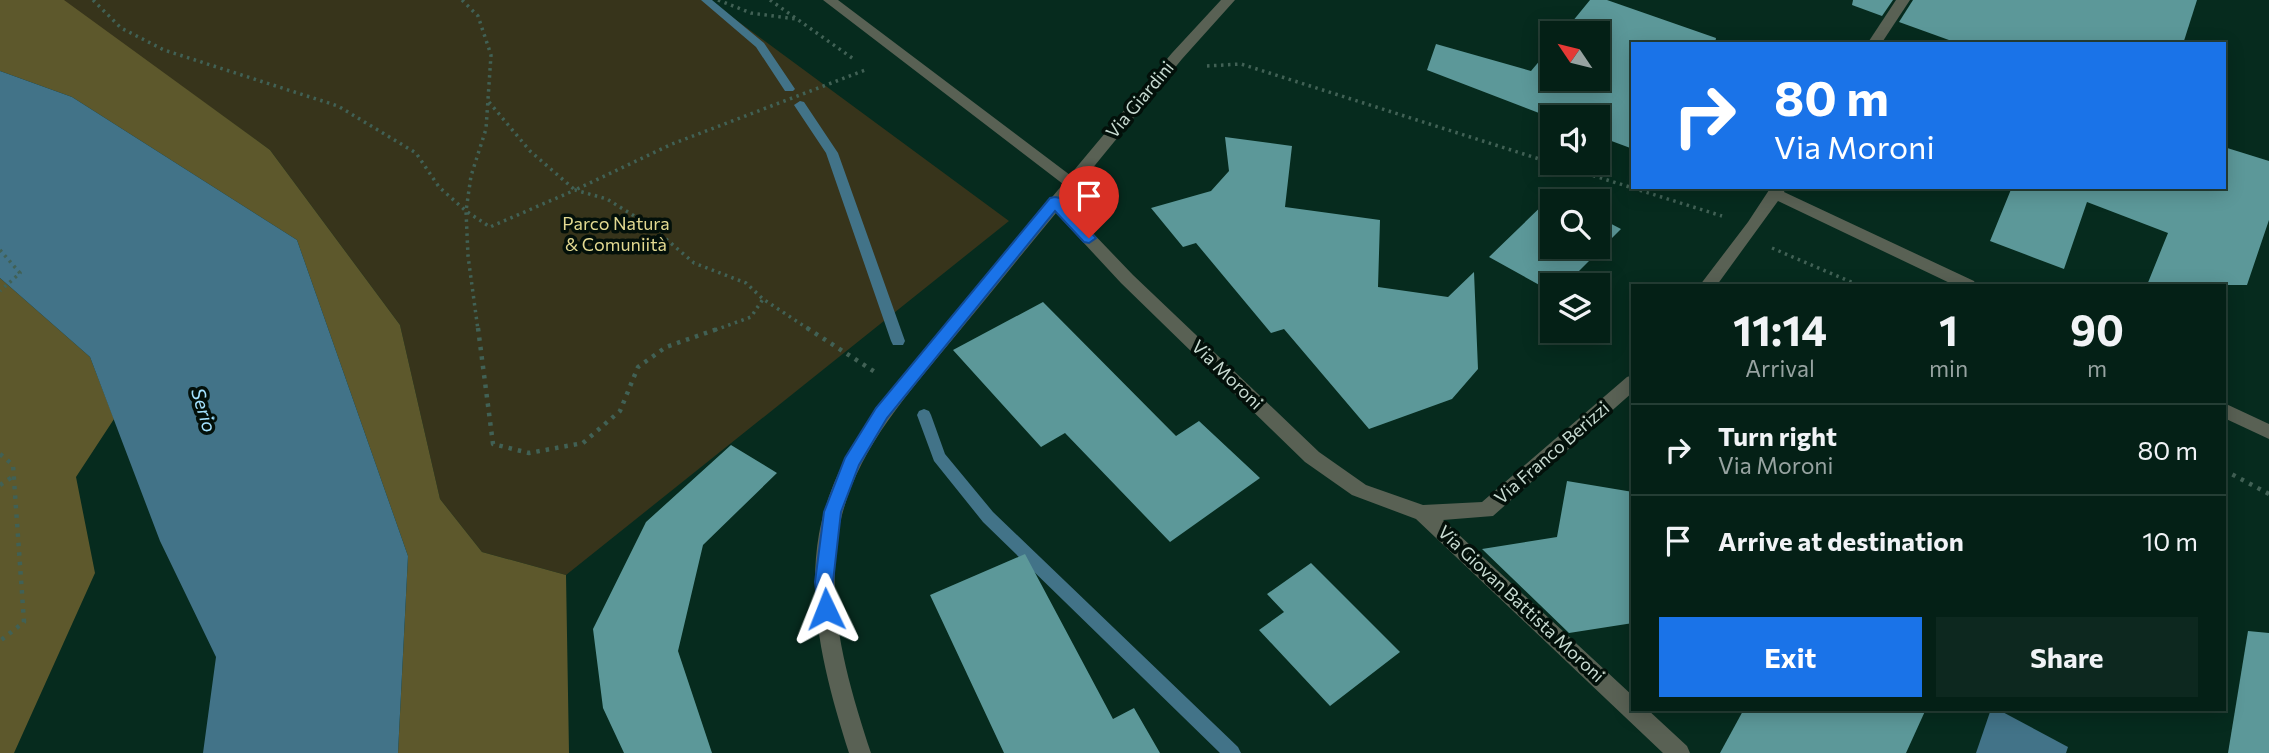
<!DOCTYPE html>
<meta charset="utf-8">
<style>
body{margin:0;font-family:Commissioner,sans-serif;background:#0d281f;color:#f1f3f6;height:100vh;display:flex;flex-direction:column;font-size:26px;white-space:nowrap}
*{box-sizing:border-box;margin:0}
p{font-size:23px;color:#97a3a1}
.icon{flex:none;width:38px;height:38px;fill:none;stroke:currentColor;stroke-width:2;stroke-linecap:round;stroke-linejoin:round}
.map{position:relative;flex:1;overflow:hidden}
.drawer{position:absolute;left:1631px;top:284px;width:595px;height:427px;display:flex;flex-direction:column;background:#042016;border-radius:0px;box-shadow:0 4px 18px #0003,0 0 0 2px #253e35}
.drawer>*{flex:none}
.top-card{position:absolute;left:1631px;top:42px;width:595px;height:147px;border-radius:0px;box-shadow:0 4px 18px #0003,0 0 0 2px #253e35;background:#1a73e8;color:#fff;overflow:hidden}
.needle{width:46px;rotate:305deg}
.tools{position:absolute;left:1540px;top:21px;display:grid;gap:14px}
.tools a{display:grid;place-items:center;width:70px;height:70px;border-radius:0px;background:#042016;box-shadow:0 4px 18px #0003,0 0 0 2px #253e35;font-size:35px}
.pin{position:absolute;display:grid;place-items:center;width:60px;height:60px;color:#fff;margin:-72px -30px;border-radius:50% 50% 50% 0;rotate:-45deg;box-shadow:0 0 7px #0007}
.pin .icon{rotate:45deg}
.me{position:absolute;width:77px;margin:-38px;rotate:358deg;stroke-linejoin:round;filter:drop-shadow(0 0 5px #0008)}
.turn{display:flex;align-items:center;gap:24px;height:147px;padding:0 28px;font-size:32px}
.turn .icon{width:91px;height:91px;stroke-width:2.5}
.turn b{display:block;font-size:49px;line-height:60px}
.eta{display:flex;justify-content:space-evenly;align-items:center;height:119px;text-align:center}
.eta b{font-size:42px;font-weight:700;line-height:49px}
.primary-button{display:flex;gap:14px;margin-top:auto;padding:14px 28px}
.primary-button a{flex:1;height:80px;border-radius:0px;background:#1a73e8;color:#fff;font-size:28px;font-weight:700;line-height:80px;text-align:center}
.primary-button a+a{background:#0d281f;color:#f1f3f6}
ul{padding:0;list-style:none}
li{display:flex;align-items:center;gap:21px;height:91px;padding:0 28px;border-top:2px solid #253e35}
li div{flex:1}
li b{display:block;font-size:26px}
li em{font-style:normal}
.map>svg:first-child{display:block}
.green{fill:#37341b}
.forest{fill:#5d582c}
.water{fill:#427388}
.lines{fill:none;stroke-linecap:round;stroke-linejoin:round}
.stream{fill:#427388;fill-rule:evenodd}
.building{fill:#5c9899}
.path-far1{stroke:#416155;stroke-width:3.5;stroke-dasharray:2.5 4.5;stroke-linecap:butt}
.path{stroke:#416155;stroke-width:4.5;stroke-dasharray:3.5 6;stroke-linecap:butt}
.minor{fill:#596154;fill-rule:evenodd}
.route{fill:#1a73e8;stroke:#114b97;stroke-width:2}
.labels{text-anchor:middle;stroke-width:7;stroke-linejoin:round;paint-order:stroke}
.street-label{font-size:18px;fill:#c8dbd2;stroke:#03100a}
.park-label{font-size:18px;fill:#e2d991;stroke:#03100a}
.water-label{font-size:19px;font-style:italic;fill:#a4e2ff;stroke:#03100a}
</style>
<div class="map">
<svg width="2269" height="753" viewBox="0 0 2269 753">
<rect width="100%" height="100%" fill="#062b1e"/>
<path class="green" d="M62,0H709L1009,221L566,575L482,552L440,499L400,325L270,150Z"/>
<g class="forest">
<path d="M0,0H64L270,150L400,325L440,499L482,552L566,575L569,753H398L408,556L297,240L72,97L0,71Z"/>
<path d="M0,278L90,357L114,419L76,477L95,573L14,753H0Z"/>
</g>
<g class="water">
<path d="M0,71L72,97L297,240L408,556L398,753H203L216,657L160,541L90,357L0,278Z"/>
<path d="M1991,709H1997L2068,747L2066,753H1976Z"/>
</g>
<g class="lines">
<g class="stream">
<path d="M701,0H712L764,43L795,89L793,91H785L756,47Z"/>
<path d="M800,101L804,102L838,153L905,341L903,345H893L891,341L826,153L794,105Z"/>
<path d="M924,409L929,411L931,415L945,454L993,512L1238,747L1241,753H1220L983,522L934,461L917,415L919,411Z"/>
</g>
</g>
<g class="building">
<path d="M1590,0H1607L1716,38L1715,44H1633V149L1598,136V117L1552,118L1427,70L1436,44L1531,71L1552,46V79H1598V33H1563Z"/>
<path d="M1853,0H1893L1882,16L1852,5Z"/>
<path d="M1913,0H2197L2183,44H1960L1899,22Z"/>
<path d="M1225,137L1292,146L1285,207L1380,220L1378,287L1448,297L1474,272L1478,369L1452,399L1369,429L1284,329L1271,333L1196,243L1183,247L1151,208L1211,191L1229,171Z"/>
<path d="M2224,147L2269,161V220L2247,285H2147L2168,233L2087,202L2064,269L1990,241L2012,187H2224Z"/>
<path d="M1554,194L1568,201H1552V247H1598V217L1621,229L1565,285H1552V292L1489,257Z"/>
<path d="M1043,302L1176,436L1199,421L1260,478L1170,542L1065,433L1041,447L953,350Z"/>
<path d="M731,445L777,473L703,545L678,651L712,753H624L603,708L593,629L646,522Z"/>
<path d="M1567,481L1633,492V623L1569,633L1482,549L1557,537Z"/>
<path d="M1025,554L1113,719L1134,708L1160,753H1004L930,595Z"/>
<path d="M1311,563L1400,652L1330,706L1259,630L1284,612L1267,594Z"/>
<path d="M2248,631L2269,633V753H2228Z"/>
<path d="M1744,709H1926L1906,753H1720Z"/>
</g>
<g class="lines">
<g class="path-far1">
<path d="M93,0L121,28L164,50L338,106L416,153L439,187L466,211L490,227L575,190L607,199L652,227L694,263L746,283L763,299L810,330"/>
<path d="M462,0L478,16L491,55L486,129L471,176L466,211L468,256L478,330"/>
<path d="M718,0L751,13L796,19"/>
<path d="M770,0L855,60"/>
<path d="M1207,66L1241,64L1552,163"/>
<path d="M489,102L530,151L575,190L672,144L868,69"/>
<path d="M1553,163L1722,216"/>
<path d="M1772,248L1858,285"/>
<path d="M0,250L20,273L0,291"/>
<path d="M715,330L751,317L763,299"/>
</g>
<g class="path">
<path d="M478,328L493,444L529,453L583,443L620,411L638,367L666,347L720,328"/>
<path d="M807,328L875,372"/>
<path d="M0,454L13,465L24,622L0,641"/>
<path d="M2224,470L2269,494"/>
<path d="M0,485L14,476"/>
</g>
<g class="minor">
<path d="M823,0H838L1070,175L1172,53L1221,0H1235L1182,59L1064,203L1133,275L1319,452L1366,485L1423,505L1482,502L1627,377L1633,375V392L1493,516L1443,520L1633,696V709H1647L1687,746L1690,753H1663L1416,519L1352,495L1305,462L1121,283L1056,213C1021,255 987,298 952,340C903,400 851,456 838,534C826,609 848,683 871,753H849C827,683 806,608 819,534C835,448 893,387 947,323C985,277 1025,230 1063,184Z"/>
<path d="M1896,0H1910L1881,44H1867Z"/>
<path d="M1771,187H1786L1784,192L1974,281L1976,285H1954L1778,201L1717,285H1700L1748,222Z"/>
<path d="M2224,403L2269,424V439L2224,418Z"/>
</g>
</g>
<path class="route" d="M1055,197L1060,198L1096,238L1089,243L1084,242L1055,211L887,418L859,465L841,512L833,582L835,609L832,615L826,617L819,615L815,582L824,512L845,458L876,408L1050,198Z"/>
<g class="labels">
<g class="street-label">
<text transform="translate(1140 100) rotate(-50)" y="6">Via Giardini</text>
<text transform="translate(1227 375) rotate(44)" y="6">Via Moroni</text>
<text transform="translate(1552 453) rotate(-41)" y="6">Via Franco Berizzi</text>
<text transform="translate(1521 604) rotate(43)" y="6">Via Giovan Battista Moroni</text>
</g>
<g class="park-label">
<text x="616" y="230">Parco Natura<tspan x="616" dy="21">&amp; Comuniità</tspan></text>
</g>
<g class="water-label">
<text transform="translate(204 410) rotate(73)" y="7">Serio</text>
</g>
</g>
</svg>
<div class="tools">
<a><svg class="needle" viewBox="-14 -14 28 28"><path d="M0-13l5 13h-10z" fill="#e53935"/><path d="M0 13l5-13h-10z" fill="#97a3a1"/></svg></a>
<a><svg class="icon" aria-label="sound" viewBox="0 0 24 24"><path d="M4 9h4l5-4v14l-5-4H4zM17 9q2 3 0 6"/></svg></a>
<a><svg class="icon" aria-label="search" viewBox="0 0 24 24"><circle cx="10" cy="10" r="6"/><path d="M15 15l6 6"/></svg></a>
<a><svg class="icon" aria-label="layers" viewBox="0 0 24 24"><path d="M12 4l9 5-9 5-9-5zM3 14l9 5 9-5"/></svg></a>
</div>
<div class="pin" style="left:1089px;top:238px;background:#d93025"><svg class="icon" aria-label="arrive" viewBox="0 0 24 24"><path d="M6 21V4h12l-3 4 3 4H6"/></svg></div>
<svg class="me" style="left:826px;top:609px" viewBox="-20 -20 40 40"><path d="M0-17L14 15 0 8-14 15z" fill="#1a73e8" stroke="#fff" stroke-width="4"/></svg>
<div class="top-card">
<div class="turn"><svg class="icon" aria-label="right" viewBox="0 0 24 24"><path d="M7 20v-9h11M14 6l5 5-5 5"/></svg><div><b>80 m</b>Via Moroni</div></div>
</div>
<section class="drawer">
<div class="eta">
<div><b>11:14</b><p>Arrival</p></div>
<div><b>1</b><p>min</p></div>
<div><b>90</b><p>m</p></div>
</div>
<ul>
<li><svg class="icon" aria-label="right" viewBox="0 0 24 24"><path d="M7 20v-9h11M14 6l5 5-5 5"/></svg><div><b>Turn right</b><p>Via Moroni</p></div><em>80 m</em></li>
<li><svg class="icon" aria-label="arrive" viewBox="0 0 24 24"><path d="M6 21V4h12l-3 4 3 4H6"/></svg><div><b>Arrive at destination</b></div><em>10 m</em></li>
</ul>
<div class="primary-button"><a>Exit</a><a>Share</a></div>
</section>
</div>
